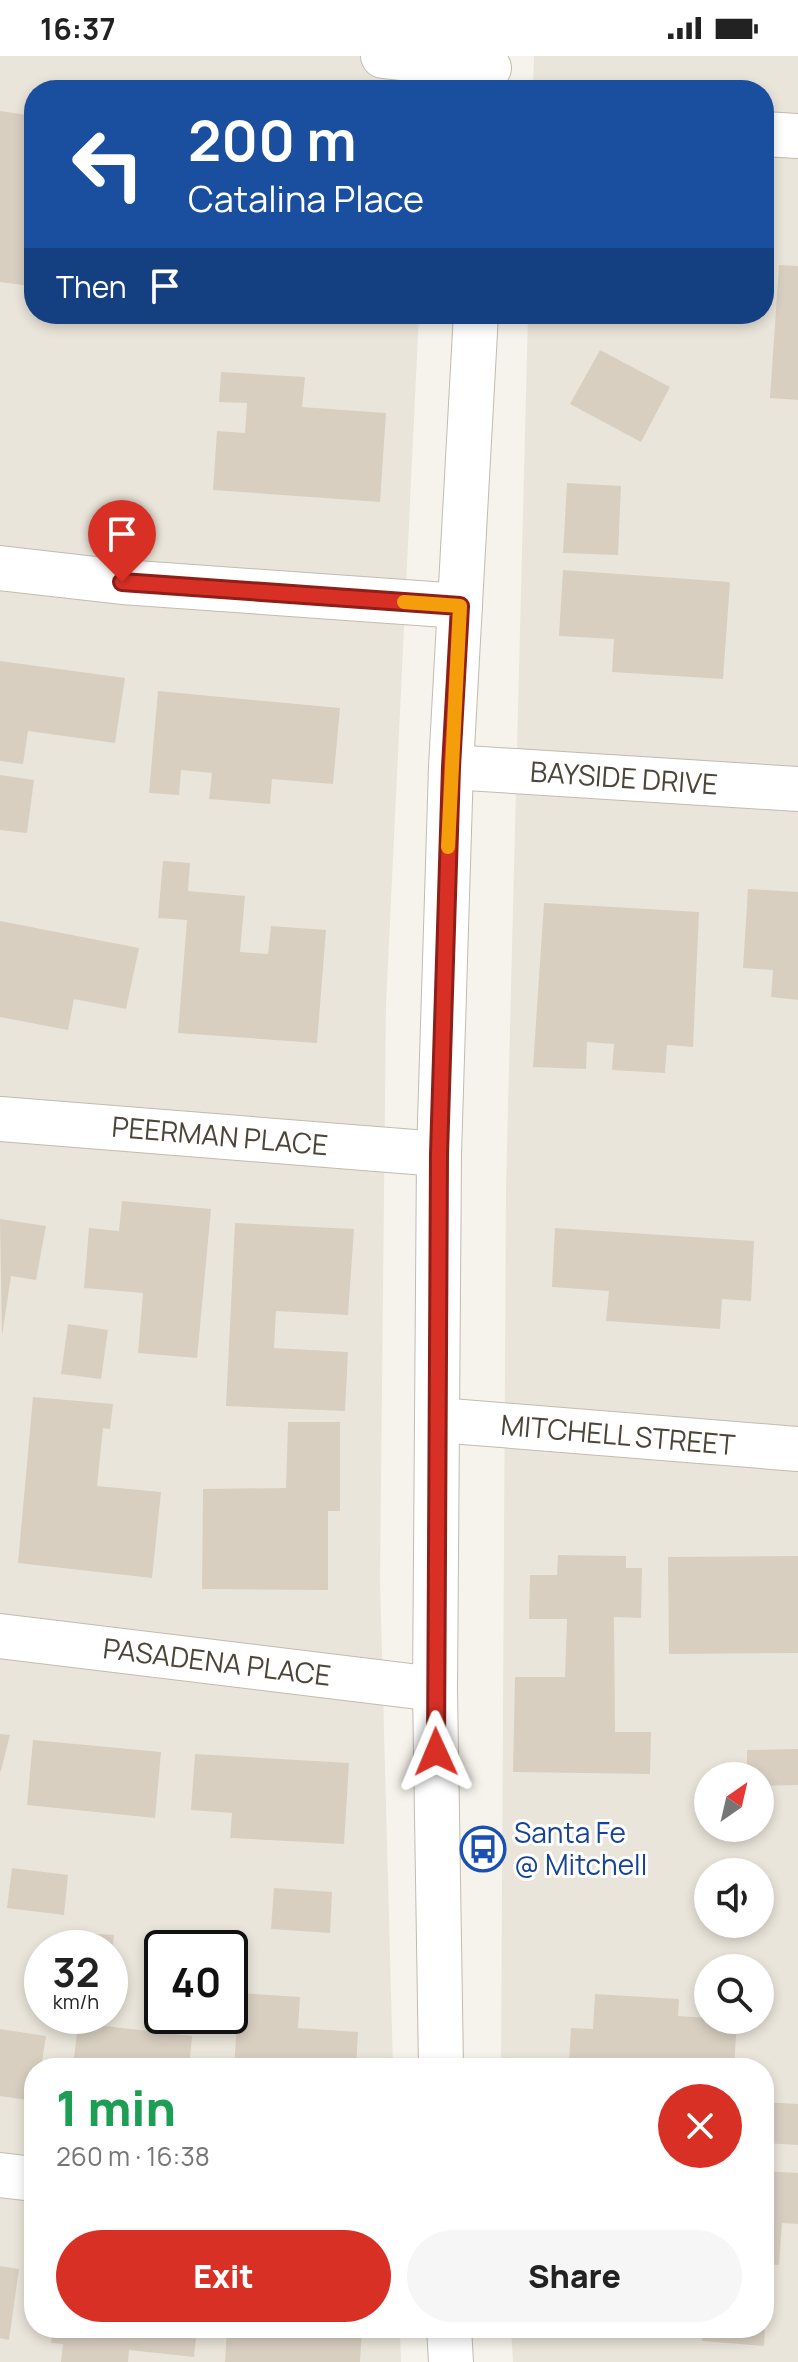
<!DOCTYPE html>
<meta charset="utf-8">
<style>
body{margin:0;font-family:Manrope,sans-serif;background:#f6f6f6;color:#222;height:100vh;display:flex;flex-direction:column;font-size:30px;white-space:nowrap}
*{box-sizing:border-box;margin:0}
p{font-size:26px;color:#767676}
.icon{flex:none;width:44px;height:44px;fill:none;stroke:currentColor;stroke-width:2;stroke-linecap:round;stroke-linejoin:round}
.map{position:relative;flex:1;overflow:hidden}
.sheet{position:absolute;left:24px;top:2002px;width:750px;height:280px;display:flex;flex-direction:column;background:#fff;border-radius:32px;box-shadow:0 4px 12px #0003}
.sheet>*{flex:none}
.top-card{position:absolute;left:24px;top:24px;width:750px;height:244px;border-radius:32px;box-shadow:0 4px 12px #0003;background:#1a4fa0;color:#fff;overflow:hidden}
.needle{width:52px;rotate:34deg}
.controls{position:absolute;left:694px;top:1706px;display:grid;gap:16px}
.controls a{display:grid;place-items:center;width:80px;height:80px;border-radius:50%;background:#fff;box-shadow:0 4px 12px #0003;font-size:40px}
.speed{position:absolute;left:24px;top:1874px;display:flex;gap:16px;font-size:40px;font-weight:700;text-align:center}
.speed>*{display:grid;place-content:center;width:104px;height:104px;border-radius:50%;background:#fff;box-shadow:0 4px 12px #0003;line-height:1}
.speed small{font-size:20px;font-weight:400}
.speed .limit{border:4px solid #111;border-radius:12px;background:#fff;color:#111}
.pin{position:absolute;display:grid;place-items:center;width:68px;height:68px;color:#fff;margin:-82px -34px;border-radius:50% 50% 50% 0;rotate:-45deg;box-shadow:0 0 8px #0007}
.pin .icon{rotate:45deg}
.me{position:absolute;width:88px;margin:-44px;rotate:359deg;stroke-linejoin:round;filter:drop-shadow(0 0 6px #0008)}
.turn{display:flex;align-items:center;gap:28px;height:168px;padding:0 32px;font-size:36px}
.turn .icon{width:104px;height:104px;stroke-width:2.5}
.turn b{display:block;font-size:56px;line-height:68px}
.then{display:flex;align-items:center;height:76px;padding:0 32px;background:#0003;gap:16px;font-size:30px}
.round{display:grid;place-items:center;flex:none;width:84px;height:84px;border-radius:42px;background:#f6f6f6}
.summary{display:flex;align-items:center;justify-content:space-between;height:136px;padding:0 32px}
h1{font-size:48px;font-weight:800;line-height:60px;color:#1e9e55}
.action{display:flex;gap:16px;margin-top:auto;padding:16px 32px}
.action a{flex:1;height:92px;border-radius:48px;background:#d93025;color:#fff;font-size:32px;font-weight:800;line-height:92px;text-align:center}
.action a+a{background:#f6f6f6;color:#222}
.status{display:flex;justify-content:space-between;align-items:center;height:56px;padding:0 40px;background:#fff;direction:ltr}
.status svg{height:22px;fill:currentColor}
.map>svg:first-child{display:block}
.residential{fill:#eae5da;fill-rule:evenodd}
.building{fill:#d8cfc1}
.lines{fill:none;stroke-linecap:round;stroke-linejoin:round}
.minor-casing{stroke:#c2bbae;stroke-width:46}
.minor{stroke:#fff;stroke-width:44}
.route-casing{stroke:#8d1f18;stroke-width:20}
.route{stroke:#d93025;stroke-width:14}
.slow{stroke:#f59e0b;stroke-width:14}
.labels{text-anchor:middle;stroke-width:6;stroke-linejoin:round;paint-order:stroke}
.street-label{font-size:28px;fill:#4b4439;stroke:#fff}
.transit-label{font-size:28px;fill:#164399;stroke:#fff;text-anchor:start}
</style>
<div class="status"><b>16:37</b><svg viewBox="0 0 49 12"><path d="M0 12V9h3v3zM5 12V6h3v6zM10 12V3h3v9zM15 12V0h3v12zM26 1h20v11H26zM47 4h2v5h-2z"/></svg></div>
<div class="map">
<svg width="798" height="2306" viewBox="0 0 798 2306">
<rect width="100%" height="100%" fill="#f6f3ec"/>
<g class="residential">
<path d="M0,0H431L430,34H34V258H419L386,949L380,1523L393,2012H34V2272H400L401,2306H0ZM42,1892H110V1960H42ZM162,1892H230V1960H162Z"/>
<path d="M534,0H798V2306H513L511,2272H764V2012H501L506,1130L528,258H764V34H533ZM708,1720H760V1772H708ZM708,1816H760V1868H708ZM708,1912H760V1964H708Z"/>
</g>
<g class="building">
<path d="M0,55L34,60V203L30,230L0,226Z"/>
<path d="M779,209L798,210V344L770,342Z"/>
<path d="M600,294L670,331L641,386L570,348Z"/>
<path d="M221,316L305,321L302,351L386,357L380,446L213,434L217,375L245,377L247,347L219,346Z"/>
<path d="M567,427L621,430L618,499L563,497Z"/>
<path d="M563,514L730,526L723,623L612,616L614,583L559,580Z"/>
<path d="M0,605L125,622L115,687L28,675L23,708L0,705Z"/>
<path d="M158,635L340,652L333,728L272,723L270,748L209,743L212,717L181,714L179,739L149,737Z"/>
<path d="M0,719L34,724L27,777L0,774Z"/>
<path d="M163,805L190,807L188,835L245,840L240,896L268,898L271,870L326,874L317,987L178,977L187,864L158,862Z"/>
<path d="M748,833L798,836V944L771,941L773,914L743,912Z"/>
<path d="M544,847L699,856L693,991L667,989L665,1017L612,1014L614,988L587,986L586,1013L533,1011Z"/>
<path d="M0,865L139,892L126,953L74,943L68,974L0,961Z"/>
<path d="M122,1145L211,1153L197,1302L138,1297L143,1237L84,1232L89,1172L119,1175Z"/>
<path d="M0,1163L46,1170L36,1224L11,1220L2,1280Z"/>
<path d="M235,1167L354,1173L348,1259L276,1255L274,1292L348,1296L345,1355L226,1350Z"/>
<path d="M555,1172L754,1185L751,1245L722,1243L720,1273L606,1265L609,1235L552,1231Z"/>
<path d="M68,1268L108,1274L101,1323L61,1318Z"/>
<path d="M33,1341L113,1348L110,1373L103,1372L97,1430L161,1436L152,1522L18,1507Z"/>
<path d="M288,1366H340V1455H328V1534L202,1533L203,1433L286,1432Z"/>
<path d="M558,1499L626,1500V1512H642L641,1562L614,1561L615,1676H651L650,1718L513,1716L515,1621H565L567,1563H529L530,1519H557Z"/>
<path d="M798,1500V1597L669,1598L668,1501Z"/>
<path d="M0,1678L10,1679L1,1715H0Z"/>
<path d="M33,1684L161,1696L155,1762L27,1749Z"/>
<path d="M798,1693V1729L760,1730V1720H747V1694Z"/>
<path d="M195,1698L349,1707L344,1788L230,1782L232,1757L191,1754Z"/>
<path d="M12,1812L68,1819L64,1859L7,1852Z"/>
<path d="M274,1832L332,1836L330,1877L271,1873Z"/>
<path d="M65,1876L114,1879L112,1899H110V1892H64Z"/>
<path d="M239,1937L300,1941L298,1972L358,1976L356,2012H234Z"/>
<path d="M595,1938L679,1943L678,1960L708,1962V1964H737L734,2011L688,2008L687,2012H621V2009L569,2006L571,1972L593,1973Z"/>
<path d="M78,1967L192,1980L189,2012H73Z"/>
<path d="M0,1973L46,1980L41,2012H34V2045L0,2040Z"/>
<path d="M764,2046L798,2048V2089L764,2087Z"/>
<path d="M764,2115L798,2117V2168L782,2167L779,2209L769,2208L766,2256H764Z"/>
<path d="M0,2210L19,2213L9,2284L0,2282Z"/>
<path d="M53,2272H197L194,2301L129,2294L128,2306H61L63,2288L51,2287Z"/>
<path d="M227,2272H362L360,2306H225Z"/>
<path d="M703,2272H765L764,2290L702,2285Z"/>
</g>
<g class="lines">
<g class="minor-casing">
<g id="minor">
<path d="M383,0L489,12"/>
<path d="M764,78L798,80"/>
<path d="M0,512L122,526L460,550"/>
<path d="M451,711L798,733"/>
<path d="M0,1063L439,1098"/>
<path d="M438,1364L798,1393"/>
<path d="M0,1580L435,1633"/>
<path d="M441,2012L435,1633L439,1098L451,711L476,258"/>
<path d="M0,2119L34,2123"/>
<path d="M449,2272L451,2306"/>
</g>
</g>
<use href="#minor" class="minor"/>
</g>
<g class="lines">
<g class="route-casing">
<path id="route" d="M122,526L460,550L451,711L439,1098L436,1696"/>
</g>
<use href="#route" class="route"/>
<path class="slow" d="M404,546L460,550L448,791"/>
</g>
<defs>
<g id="bus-ring" transform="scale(2.3)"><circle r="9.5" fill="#fff" stroke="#1a4fb4" stroke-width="1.5"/><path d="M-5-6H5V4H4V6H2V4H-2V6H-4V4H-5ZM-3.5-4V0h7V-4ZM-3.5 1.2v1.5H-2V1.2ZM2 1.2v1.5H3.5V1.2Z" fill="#1a4fb4"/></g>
</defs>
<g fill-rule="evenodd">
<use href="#bus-ring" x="483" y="1793"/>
</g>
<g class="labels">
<g class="street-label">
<text transform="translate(624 722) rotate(4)" y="10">BAYSIDE DRIVE</text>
<text transform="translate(220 1080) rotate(5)" y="10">PEERMAN PLACE</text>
<text transform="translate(618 1379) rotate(5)" y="10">MITCHELL STREET</text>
<text transform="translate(217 1606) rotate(7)" y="10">PASADENA PLACE</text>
</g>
<g class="transit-label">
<text x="514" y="1787">Santa Fe<tspan x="514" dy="32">@ Mitchell</tspan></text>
</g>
</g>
</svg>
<div class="controls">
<a><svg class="needle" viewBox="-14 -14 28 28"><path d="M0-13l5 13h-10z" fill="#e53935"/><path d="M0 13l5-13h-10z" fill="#767676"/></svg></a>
<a><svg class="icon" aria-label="sound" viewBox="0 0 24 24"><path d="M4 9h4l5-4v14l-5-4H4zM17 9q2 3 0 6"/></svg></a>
<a><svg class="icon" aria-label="search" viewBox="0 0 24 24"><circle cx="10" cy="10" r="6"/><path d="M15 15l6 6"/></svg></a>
</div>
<div class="speed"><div>32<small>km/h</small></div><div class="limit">40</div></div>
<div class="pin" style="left:122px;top:526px;background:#d93025"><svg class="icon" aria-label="arrive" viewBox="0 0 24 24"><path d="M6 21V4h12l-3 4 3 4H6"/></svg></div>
<svg class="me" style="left:436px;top:1696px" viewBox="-20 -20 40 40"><path d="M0-17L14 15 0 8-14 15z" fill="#d93025" stroke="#fff" stroke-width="4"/></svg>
<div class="top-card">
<div class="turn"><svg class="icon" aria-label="left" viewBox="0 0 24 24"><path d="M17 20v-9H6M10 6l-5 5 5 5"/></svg><div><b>200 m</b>Catalina Place</div></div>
<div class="then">Then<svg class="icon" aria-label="arrive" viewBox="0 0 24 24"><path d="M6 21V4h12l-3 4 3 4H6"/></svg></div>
</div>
<section class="sheet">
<div class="summary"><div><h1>1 min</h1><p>260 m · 16:38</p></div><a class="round" style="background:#d93025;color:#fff"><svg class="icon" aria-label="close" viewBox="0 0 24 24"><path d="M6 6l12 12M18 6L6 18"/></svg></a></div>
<div class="action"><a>Exit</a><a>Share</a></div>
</section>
</div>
